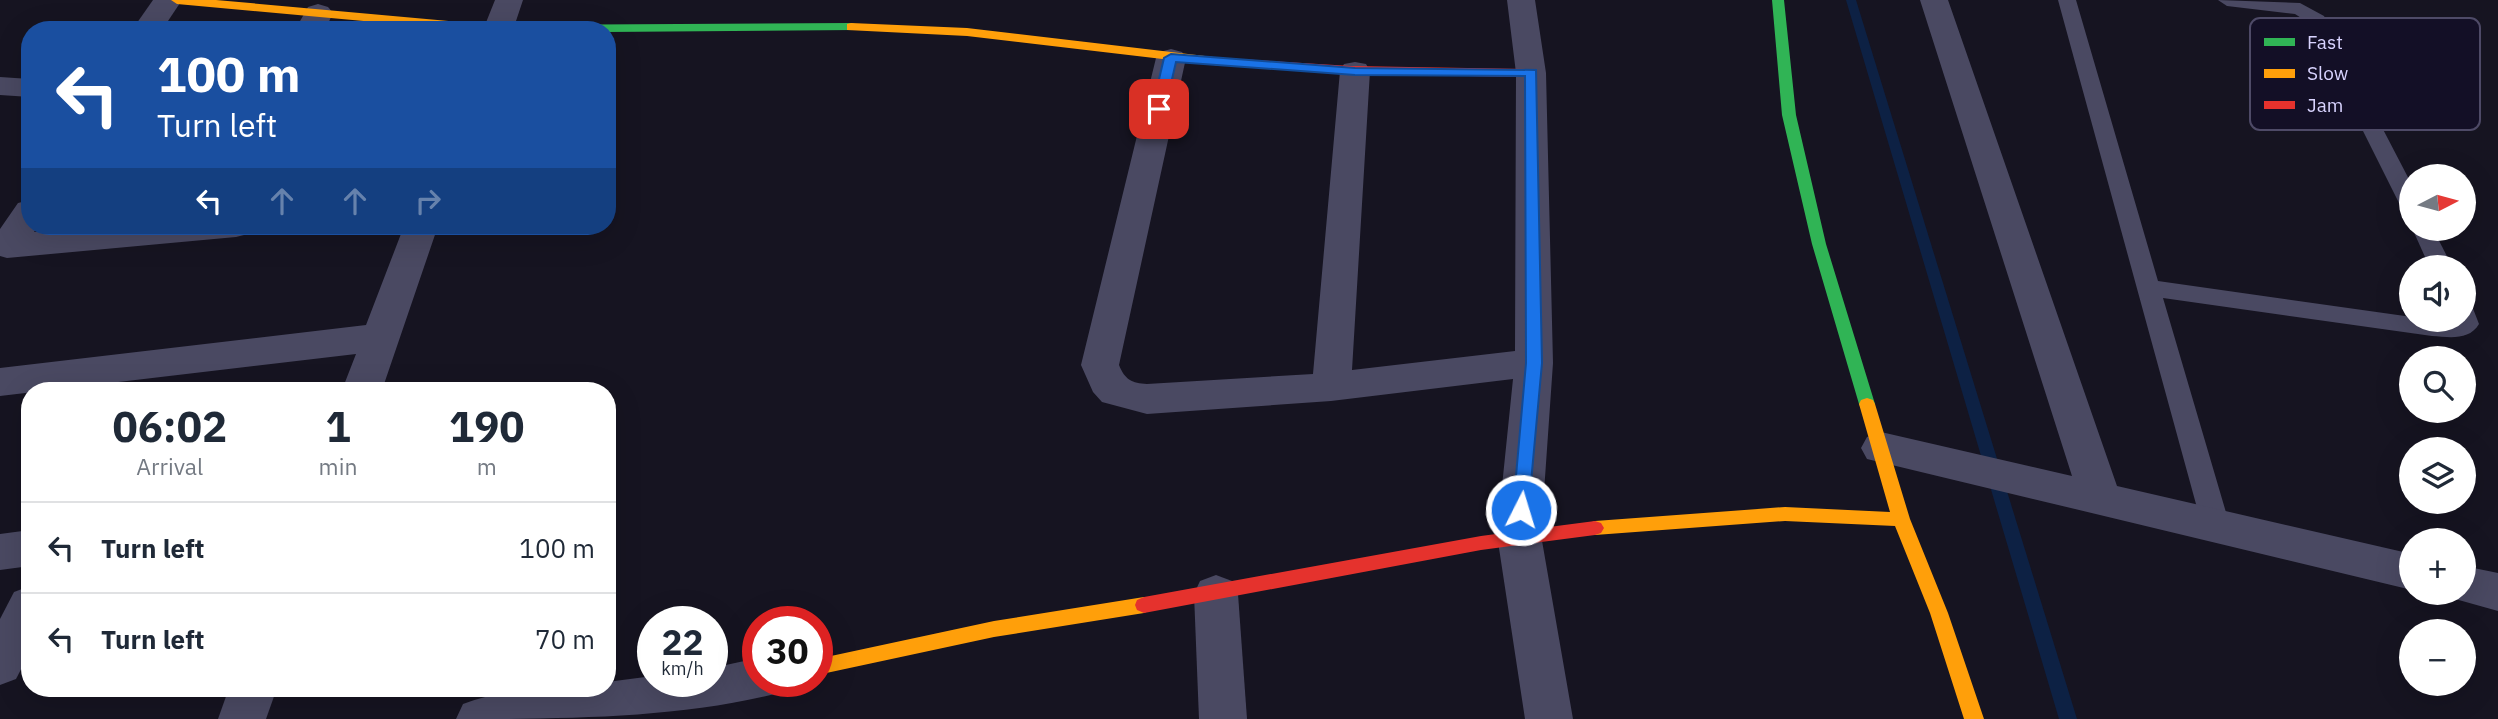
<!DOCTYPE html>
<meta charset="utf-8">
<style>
body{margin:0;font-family:"IBM Plex Sans",sans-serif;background:#f2f2f3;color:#1f2937;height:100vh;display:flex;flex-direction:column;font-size:26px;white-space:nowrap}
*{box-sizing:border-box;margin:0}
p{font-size:23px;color:#747a83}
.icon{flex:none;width:38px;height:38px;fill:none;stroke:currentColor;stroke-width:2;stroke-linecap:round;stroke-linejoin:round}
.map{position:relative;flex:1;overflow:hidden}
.details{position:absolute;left:21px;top:382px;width:595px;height:315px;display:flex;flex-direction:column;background:#fff;border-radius:28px;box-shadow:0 7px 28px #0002}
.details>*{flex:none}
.hud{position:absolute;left:21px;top:21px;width:595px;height:214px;border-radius:28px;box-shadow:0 7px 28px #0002;background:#1a4fa0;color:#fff;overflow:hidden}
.needle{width:46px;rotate:84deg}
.fabs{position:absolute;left:2399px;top:164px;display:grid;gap:14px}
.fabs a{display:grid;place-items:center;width:77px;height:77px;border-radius:50%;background:#fff;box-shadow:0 7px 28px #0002;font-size:35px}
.speed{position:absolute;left:637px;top:606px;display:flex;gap:14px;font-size:35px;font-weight:700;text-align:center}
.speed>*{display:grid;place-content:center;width:91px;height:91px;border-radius:50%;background:#fff;box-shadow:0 7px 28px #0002;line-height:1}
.speed small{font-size:18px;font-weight:400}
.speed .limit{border:10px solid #d22;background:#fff;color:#111}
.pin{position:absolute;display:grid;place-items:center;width:60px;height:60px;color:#fff;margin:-30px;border-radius:14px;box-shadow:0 4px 10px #0006}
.me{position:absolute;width:77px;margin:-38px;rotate:5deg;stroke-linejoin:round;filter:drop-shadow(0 0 5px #0008)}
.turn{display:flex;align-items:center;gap:24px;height:147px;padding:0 21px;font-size:32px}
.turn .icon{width:91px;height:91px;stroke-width:2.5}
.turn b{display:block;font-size:49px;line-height:60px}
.lanes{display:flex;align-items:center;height:66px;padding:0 21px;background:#0003;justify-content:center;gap:35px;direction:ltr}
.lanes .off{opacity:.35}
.eta{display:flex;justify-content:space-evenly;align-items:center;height:119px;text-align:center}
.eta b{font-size:42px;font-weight:700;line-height:49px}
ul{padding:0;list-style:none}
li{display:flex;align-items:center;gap:21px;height:91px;padding:0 21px;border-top:2px solid #e0e1e3}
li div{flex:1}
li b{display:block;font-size:26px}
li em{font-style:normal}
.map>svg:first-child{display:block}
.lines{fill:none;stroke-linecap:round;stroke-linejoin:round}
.stream{fill:#0d2144;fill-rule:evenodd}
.lane{fill:#4a4962;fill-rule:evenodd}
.street{fill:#4a4962;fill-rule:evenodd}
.fast{fill:#30b455;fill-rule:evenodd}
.slow{fill:#ff9f0a;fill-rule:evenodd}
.jam{fill:#e5322d;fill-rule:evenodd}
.route{fill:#1a73e8;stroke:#114b97;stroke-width:2}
.key{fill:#130f26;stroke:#4e4a67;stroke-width:2}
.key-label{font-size:19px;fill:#d9d4ff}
</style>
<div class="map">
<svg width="2498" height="719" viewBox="0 0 2498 719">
<rect width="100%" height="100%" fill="#161421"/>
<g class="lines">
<path class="stream" d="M1846,0H1856L2077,719H2059Z"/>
<g class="lane">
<path d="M2058,0H2076L2158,281L2412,317V320H2464V304L2472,306L2479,324C2469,341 2449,337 2432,336L2163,298L2230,526L2226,534L2216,537L2206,534L2202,526Z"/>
<path d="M2218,0L2300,3L2324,16L2412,185V214L2401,207L2309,23L2295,14L2227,6Z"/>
<path d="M2412,228L2433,229L2453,268H2430Z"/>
</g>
<g class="street">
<path d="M153,0H182L162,30H132Z"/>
<path d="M495,0H523L513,30H483Z"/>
<path d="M1507,0H1535L1546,73L1553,363L1541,535L1573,719H1525L1497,535L1513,379L1331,401L1147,414L1102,402L1093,392L1081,365L1156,58L1160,52L1171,49L1182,52L1186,58L1119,365C1125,380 1132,383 1147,384L1313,374L1340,71L1344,64L1355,62L1366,64L1370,71L1352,370L1515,351L1516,73Z"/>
<path d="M1920,0H1948L2117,486L2412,554V590L1867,459L1861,448L1867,437L1881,432L2072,476Z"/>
<path d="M318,4L328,7L333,13L325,30H295L308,7Z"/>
<path d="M0,77L30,79V97L0,95Z"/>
<path d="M30,200V226H38L34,232L106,226H253L248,234L236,237L7,258L0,256V229L18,203Z"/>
<path d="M404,226H438L382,390H342L356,354L0,396V368L366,325Z"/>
<path d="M30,530V566L0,570V534Z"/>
<path d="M2464,566L2498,573V611L2448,597L2446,593H2464Z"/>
<path d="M1216,575L1232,581L1238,594L1247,719H1199L1194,594L1200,581Z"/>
<path d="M30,586V652L16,679L0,685V619L14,592Z"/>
<path d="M758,658V681H781L775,694C674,719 561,719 456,719L463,704C508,687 560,688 607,688V682L653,676V681H712V668Z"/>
<path d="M229,688H277L266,719H218Z"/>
</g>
<g class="fast">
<path d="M1772,0H1784L1796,115L1826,244L1875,404L1873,408H1861L1859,404L1812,244L1782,115Z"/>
<path d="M851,23L855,24V30L607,32V30L487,29L493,25Z"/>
</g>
<g class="slow">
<path d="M171,0H216L493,25L499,29L462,30L177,4Z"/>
<path d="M851,23L967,28L1222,58L1228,62L1222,66L967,36L847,30V24Z"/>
<path d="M1867,398L1873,400L1875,404L1910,519L1948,613L1984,719H1964L1930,613L1895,526L1785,521L1595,535L1589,533L1586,528L1589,523L1595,521L1785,507L1890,512L1859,404L1861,400Z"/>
<path d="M1144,597L1151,600L1153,605L1151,610L1144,613L994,637L817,675V659L994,621Z"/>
</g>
<g class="jam">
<path d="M1222,58L1351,66L1531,69L1537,73L1531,77L1351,74L1218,65L1216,62Z"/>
<path d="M1595,521L1601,523L1604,528L1601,533L1595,535L1481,550L1144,613L1137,610L1135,605L1137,600L1144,597L1481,536Z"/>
</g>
</g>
<path class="route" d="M1171,54L1355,68L1536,70L1542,363L1528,515L1521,517L1513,510L1526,363L1525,76L1355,75L1176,62L1165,109L1159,113L1152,109L1164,58Z"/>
<rect x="2250" y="18" width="230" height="112" rx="10" class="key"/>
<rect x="2264" y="38" width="31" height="8" fill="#30b455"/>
<rect x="2264" y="69" width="31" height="9" fill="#ff9f0a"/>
<rect x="2264" y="101" width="31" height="8" fill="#e5322d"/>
<g class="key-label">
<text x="2307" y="49">Fast</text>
<text x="2307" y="80">Slow</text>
<text x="2307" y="112">Jam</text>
</g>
</svg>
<div class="fabs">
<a><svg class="needle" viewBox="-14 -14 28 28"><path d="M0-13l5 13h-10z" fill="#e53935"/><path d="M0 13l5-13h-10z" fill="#747a83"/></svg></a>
<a><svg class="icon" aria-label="sound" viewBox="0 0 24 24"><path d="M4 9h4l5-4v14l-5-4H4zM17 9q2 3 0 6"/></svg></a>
<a><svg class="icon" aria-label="search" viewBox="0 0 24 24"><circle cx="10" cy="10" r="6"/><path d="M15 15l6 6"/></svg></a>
<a><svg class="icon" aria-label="layers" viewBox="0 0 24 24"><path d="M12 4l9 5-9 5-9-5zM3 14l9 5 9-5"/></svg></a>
<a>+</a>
<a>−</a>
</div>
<div class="speed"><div>22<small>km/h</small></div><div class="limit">30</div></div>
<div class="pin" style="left:1159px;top:109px;background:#d93025"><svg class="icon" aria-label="arrive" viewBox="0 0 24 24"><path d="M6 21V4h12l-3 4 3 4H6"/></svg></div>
<svg class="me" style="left:1521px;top:510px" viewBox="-20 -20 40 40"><circle r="17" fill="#1a73e8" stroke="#fff" stroke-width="3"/><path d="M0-11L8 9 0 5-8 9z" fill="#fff"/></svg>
<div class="hud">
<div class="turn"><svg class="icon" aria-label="left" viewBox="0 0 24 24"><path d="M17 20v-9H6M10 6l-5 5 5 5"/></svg><div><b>100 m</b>Turn left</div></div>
<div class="lanes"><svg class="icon" aria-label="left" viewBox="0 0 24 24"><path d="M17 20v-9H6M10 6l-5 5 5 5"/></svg><svg class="icon off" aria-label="ahead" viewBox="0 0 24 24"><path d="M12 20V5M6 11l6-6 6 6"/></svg><svg class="icon off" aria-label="ahead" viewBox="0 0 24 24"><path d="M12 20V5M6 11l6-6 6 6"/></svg><svg class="icon off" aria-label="right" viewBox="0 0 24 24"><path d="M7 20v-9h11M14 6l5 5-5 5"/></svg></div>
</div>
<section class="details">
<div class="eta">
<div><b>06:02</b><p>Arrival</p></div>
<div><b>1</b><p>min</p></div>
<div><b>190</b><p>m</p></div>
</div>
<ul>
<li><svg class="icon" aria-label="left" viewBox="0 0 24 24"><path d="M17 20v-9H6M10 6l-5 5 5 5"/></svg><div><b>Turn left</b></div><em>100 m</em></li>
<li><svg class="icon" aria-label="left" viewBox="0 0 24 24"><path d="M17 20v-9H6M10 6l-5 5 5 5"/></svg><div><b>Turn left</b></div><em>70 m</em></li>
</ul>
</section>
</div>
